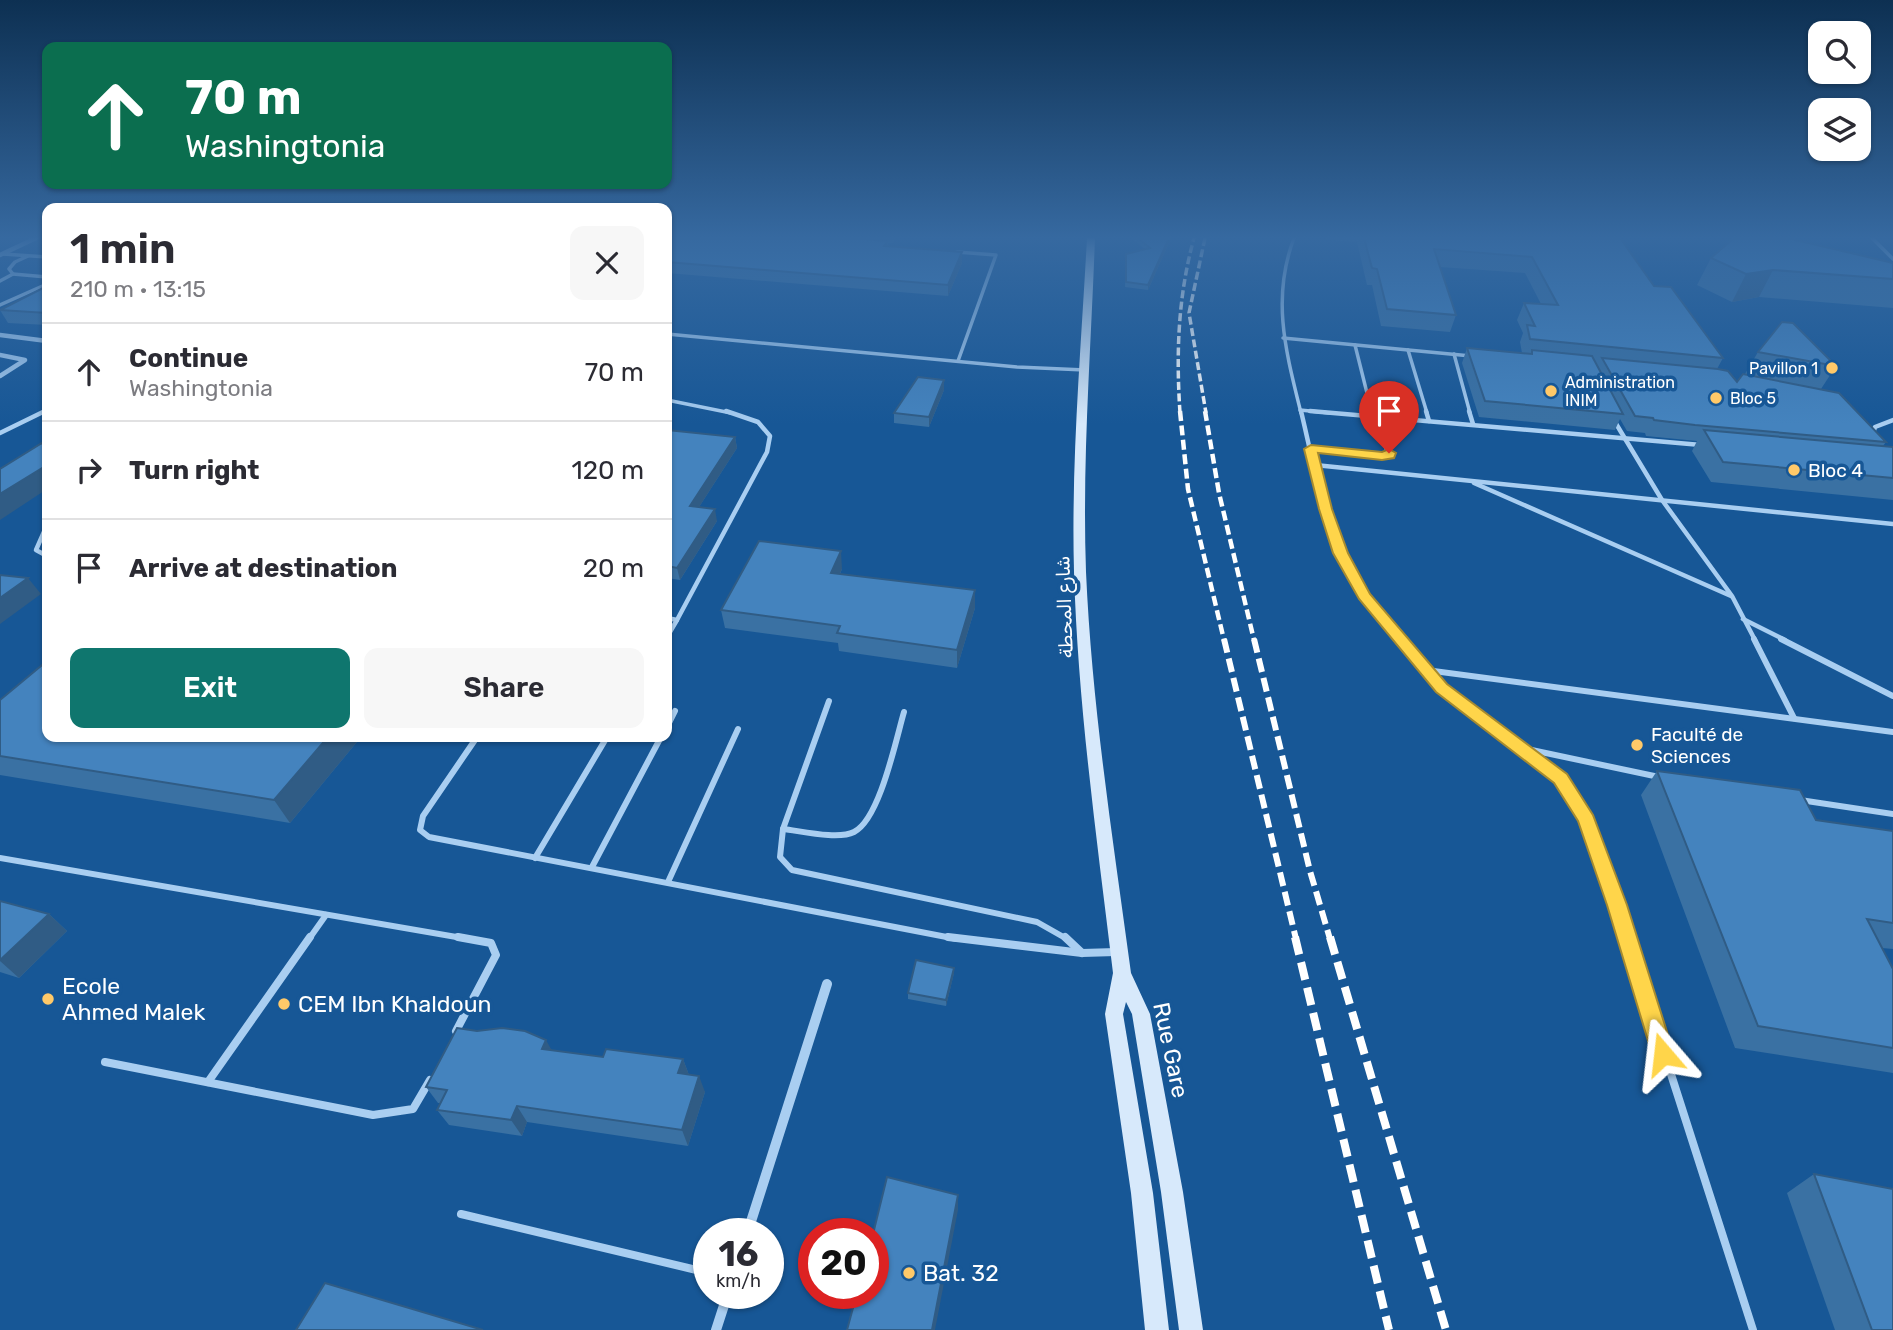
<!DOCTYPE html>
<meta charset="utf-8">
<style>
body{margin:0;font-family:Rubik,Vazirmatn,sans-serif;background:#f7f7f7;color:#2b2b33;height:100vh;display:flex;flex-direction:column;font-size:26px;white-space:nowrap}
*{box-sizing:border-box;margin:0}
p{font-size:23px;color:#7c7c81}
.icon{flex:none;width:38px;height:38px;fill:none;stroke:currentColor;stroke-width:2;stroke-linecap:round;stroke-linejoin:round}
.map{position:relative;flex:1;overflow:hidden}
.details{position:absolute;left:42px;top:203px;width:630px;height:539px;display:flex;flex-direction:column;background:#fff;border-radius:14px;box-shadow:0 2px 5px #0004}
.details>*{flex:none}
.hud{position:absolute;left:42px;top:42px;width:630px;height:147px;border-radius:14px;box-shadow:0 2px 5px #0004;background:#0b6e4f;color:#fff;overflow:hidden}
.fabs{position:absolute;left:1808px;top:21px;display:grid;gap:14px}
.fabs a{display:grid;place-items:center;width:63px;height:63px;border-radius:14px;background:#fff;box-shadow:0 2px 5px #0004;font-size:35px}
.speed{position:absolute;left:693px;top:1218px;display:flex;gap:14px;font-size:35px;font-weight:700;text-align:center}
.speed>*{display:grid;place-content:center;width:91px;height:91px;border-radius:50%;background:#fff;box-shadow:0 2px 5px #0004;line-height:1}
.speed small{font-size:18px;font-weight:400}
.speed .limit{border:10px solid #d22;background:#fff;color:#111}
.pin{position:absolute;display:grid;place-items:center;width:60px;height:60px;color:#fff;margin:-72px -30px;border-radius:50% 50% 50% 0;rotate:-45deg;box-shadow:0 0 7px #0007}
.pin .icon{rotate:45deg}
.me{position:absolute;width:77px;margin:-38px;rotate:343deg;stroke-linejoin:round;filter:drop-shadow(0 0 5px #0008)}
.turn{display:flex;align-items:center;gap:24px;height:147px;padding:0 28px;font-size:32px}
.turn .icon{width:91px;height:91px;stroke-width:2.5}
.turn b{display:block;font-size:49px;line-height:60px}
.round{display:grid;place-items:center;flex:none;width:74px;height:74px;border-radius:14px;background:#f7f7f7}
.summary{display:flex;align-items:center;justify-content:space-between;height:119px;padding:0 28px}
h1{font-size:42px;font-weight:600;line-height:52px}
.cta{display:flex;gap:14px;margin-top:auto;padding:14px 28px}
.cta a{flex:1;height:80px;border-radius:14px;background:#0f766e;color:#fff;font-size:28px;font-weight:600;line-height:80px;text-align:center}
.cta a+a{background:#f7f7f7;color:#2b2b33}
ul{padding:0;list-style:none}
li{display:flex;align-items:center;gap:21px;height:98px;padding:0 28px;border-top:2px solid #e1e1e2}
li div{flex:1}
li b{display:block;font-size:26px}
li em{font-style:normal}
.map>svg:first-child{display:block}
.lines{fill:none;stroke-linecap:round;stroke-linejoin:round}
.lane-far3{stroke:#a9cef1;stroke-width:3.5}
.lane-far2{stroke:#a9cef1;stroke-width:4.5}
.lane-far1{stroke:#a9cef1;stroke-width:6}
.lane{stroke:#a9cef1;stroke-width:8}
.street-far1{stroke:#a9cef1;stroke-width:4.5}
.street{stroke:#a9cef1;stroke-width:10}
.secondary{fill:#d7e9fb;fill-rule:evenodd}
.rail-far3{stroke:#fff;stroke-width:3.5;stroke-dasharray:8 3.5;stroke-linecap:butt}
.rail-far2{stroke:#fff;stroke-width:4.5;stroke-dasharray:10 4.5;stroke-linecap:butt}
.rail-far1{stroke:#fff;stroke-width:6;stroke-dasharray:14 6;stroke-linecap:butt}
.rail{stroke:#fff;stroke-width:8;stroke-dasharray:18 8;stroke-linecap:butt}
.wall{fill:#3a71a3}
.shaded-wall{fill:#305c85}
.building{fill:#4483be;stroke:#305c85;stroke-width:2}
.route{fill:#ffd54a;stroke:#a68a30;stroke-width:2}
.poi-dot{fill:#ffc969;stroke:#175796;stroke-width:2.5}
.labels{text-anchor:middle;stroke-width:7;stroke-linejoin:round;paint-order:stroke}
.far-poi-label{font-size:16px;fill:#fff;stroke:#175796;text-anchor:start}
.poi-label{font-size:19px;fill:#fff;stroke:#175796;text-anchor:start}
.street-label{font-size:19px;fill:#fff;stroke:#175796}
.near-poi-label{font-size:23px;fill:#fff;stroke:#175796;text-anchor:start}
.near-street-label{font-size:23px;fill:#fff;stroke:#175796}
</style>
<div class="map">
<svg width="1893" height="1330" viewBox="0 0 1893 1330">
<rect width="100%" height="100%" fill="#175796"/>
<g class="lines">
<g class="lane-far3">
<path d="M1294,238C1271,299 1286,352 1301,413"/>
<path d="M1872,238L1893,259"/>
<path d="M957,252L996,255L958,361"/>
<path d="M3,254L47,257"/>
<path d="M13,274L47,277"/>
<path d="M0,281L13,274L9,269L15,262L28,256"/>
<path d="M0,305L47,284"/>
<path d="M667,334L1017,367L1085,370"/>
<path d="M1283,338L1471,356"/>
<path d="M1355,345L1372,413"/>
<path d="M1408,350L1427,413"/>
<path d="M1454,354L1470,413"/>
<path d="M667,400L731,413"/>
<path d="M1300,410L1330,413"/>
<path d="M42,413L47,410"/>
</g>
<g class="lane-far2">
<path d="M1301,411C1316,474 1327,540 1363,595C1374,611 1389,625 1402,640"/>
<path d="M1310,411L1701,445"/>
<path d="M1426,411L1429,421"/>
<path d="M1469,411L1473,424"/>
<path d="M1615,422L1662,500L1732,596L1755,640"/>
<path d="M0,433L45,411"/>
<path d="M1873,433L1875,427L1893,420"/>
<path d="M1311,449L1389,455L1372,411"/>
<path d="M1315,465L1893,524"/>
<path d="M1474,483L1731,596"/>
<path d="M47,525L36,550L47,556"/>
<path d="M667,618L677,620L767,452L770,436L758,422L726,411"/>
<path d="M1743,619L1785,640"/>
<path d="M667,637L677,620"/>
</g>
<g class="lane-far1">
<path d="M1400,639L1442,688L1561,778L1586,820L1628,939"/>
<path d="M1754,639L1794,718"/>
<path d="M1781,639L1893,696"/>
<path d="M1426,670L1893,732"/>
<path d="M829,701L783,829L780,857L792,870L1037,922L1067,939"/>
<path d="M667,727L675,711"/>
<path d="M477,737L423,816L420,830L429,837L957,939"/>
<path d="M1522,748L1659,777"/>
<path d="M1800,800L1893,814"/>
<path d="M783,829C801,831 838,840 854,832C880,819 896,739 904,712"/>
<path d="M0,858L468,939"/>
<path d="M535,858L607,737"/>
<path d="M592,867L661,737"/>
<path d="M668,882L738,729"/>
<path d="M309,939L326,915"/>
</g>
<g class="lane">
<path d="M948,937L1082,953L1116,952"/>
<path d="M1065,937L1082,953"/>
<path d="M1627,937L1753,1330"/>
<path d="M456,1031L496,955L491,943L458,937"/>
<path d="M105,1062L373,1115L413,1109L430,1080"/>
<path d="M208,1082L310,937"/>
<path d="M461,1214L709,1273"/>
</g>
<g class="street-far1">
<path d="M0,255L36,238"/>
<path d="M0,335L47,341"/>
<path d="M0,355L25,360L0,376"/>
</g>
<g class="street">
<path d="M747,1234L827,984"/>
<path d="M716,1330L728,1293"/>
</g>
<path class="secondary" d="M1087,238H1095C1091,349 1082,461 1086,572C1092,707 1113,840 1131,973L1150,1014L1183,1192L1203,1330H1179L1161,1192L1132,1014L1126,1002L1123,1014L1153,1193L1169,1330H1145L1131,1193L1105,1014L1113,973C1097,840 1078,706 1074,572C1071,461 1081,349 1087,238Z"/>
<g class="rail-far3">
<path d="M1205,238L1189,313L1206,413"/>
<path d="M1180,413C1176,353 1178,296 1194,238"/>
</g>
<g class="rail-far2">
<path d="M1180,411L1188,489L1224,640"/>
<path d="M1205,411L1219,493L1254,640"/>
</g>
<g class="rail-far1">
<path d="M1224,639L1296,939"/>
<path d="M1254,639L1310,871L1330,939"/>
</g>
<g class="rail">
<path d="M1295,937L1389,1330"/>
<path d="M1330,937L1446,1330"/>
</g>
</g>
<g class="wall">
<path d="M667,238H896L893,243H888V247L962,252V263L948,296L667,273Z"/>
<path d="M1131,238H1171L1148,290L1125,287L1126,254L1145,249Z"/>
<path d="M1325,238H1620L1654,286L1723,358L1717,369L1737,382L1745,374L1758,352L1836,366L1821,389L1886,442L1883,446L1893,447V500L1711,482L1692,451L1697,441L1646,436L1645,433L1627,431L1620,419L1615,430L1479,417L1462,363L1467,348L1522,353L1520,342L1523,333L1517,320L1524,303L1541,304L1525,273L1440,267L1456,315L1450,332L1381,326L1372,285H1367L1357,242L1325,240Z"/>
<path d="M1711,258L1893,263V308L1759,297L1732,302L1697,285Z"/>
<path d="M47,286V325L8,323L0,310Z"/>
<path d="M944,390L929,427L894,423V413Z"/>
<path d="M667,430L735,437L737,448L699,507L717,521L680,580L667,578Z"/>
<path d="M842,569L840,574L975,590V608L957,668L839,651L838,643L725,628L721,610Z"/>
<path d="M0,700L361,737L290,823L0,775Z"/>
<path d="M1657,771L1816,820L1893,831V949L1882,948L1893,969V1073L1735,1048L1641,795Z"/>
<path d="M0,901L49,914L67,931L19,978L0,972Z"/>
<path d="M954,973L946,1006L908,999V993Z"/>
<path d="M552,1051L603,1057L683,1059L689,1075L705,1092L688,1146L527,1122L522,1136L449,1125L437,1110L440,1103H438L426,1087Z"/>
<path d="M1814,1174L1893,1330H1835L1787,1193Z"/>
</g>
<g class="shaded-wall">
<path d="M1169,238H1171L1148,290V285Z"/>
<path d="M962,252V263L948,296V285Z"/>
<path d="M1773,270L1759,297L1732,302L1746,274Z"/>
<path d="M944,380V390L929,427V417Z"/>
<path d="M735,437L737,448L692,518L690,506Z"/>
<path d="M47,465V489L0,520V494Z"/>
<path d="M715,509L717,521L680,580L677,568Z"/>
<path d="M841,551L842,569L832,590L831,573Z"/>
<path d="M28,578L41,594L0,624V598Z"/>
<path d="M975,590V608L957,668V650Z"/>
<path d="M328,737H361L290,823L274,800Z"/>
<path d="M49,914L67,931L19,978L0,961V960Z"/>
<path d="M954,968V973L946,1006V1000Z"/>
<path d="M546,1040L555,1056L542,1049Z"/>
<path d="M683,1059L689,1075L678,1073Z"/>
<path d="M699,1076L705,1092L688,1146L682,1130Z"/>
<path d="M517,1106L527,1122L522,1136L511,1120Z"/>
<path d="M958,1195V1210L935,1330H932Z"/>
</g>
<g class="building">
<path d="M667,238H851L888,241L884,246L962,252L948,285L667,262Z"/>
<path d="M1138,238H1169L1148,285L1126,282V254L1150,248Z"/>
<path d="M1364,238H1620L1654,286L1671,287L1723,358L1530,339L1527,325L1535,326L1524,303L1558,305L1532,257L1434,249L1456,315L1387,309L1377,269L1372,268Z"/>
<path d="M1734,238H1787L1893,263V279L1773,270L1746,274L1711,258Z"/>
<path d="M47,286V313L0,310Z"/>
<path d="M1782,322L1793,323L1836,366L1758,352Z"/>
<path d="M1467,348L1532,354V350L1592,356L1623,414L1485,401Z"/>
<path d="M1602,358L1718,369L1728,371L1737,382L1743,374L1839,393L1886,442L1695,425L1654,420L1653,418L1635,416Z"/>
<path d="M918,377L944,380L929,417L894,413Z"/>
<path d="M667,430L735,437L690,506L715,509L677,568L667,566Z"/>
<path d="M1704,430L1893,447V478L1723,462Z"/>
<path d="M42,443L47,452V465L0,494V469Z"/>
<path d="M759,541L841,551L831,573L975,590L957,650L837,633L840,626L721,610Z"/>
<path d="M0,575L28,578L0,598Z"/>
<path d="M47,661V737H328L274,800L0,756V700Z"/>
<path d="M1657,771L1800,790L1816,820L1893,831V923L1867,919L1893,969V1048L1758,1026Z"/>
<path d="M0,901L49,914L0,960Z"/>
<path d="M916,960L954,968L946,1000L908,993Z"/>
<path d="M457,1028L477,1031L502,1028L525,1031L546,1040L542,1049L603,1057L606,1049L683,1059L678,1073L699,1076L682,1130L517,1106L511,1120L437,1110L447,1090L426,1087Z"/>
<path d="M1814,1174L1893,1189V1330H1872Z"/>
<path d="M887,1177L958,1195L932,1330H847L857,1293H873V1234Z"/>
<path d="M325,1283L483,1330H296Z"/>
</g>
<linearGradient id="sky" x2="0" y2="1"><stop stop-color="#0d3052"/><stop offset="0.56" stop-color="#3669a0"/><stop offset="1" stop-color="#3669a0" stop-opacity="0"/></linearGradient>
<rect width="1893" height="424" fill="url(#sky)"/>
<path class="route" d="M1311,445L1382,452L1389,449L1396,453L1394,458L1382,460L1318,453L1332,509L1348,553L1370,594L1447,684L1567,774L1593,815L1627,905L1674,1054L1671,1062L1663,1065L1655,1062L1652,1054L1607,905L1578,821L1554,783L1436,692L1359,599L1333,553L1319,509L1304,449Z"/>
<g class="poi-dot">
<circle cx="1832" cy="368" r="7"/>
<circle cx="1551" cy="391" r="7"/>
<circle cx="1716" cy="398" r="7"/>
<circle cx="1794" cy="470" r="7"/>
<circle cx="1637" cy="745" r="7"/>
<circle cx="48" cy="999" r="7"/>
<circle cx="284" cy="1004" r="7"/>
<circle cx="909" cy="1273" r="7"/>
</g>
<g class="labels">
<g class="far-poi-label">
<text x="1818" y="374" text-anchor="end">Pavillon 1</text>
<text x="1565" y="388">Administration<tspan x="1565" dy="18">INIM</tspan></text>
<text x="1730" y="404">Bloc 5</text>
</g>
<g class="poi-label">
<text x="1808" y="477">Bloc 4</text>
<text x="1651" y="741">Faculté de<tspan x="1651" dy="22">Sciences</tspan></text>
</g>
<g class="street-label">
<text transform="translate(1064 607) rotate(-92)" y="7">شارع المحطة</text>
</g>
<g class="near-poi-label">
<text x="62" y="994">Ecole<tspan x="62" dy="26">Ahmed Malek</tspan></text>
<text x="298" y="1012">CEM Ibn Khaldoun</text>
<text x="923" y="1281">Bat. 32</text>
</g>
<g class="near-street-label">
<text transform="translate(1171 1050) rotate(78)" y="8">Rue Gare</text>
</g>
</g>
</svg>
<div class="fabs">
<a><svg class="icon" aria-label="search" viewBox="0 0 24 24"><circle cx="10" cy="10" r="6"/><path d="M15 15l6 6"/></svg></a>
<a><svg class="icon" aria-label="layers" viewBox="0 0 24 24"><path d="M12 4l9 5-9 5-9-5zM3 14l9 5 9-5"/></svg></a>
</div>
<div class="speed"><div>16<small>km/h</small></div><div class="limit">20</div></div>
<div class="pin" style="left:1389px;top:453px;background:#d93025"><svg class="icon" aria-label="arrive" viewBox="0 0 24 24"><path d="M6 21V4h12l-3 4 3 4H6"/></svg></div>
<svg class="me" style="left:1663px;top:1054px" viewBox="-20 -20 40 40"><path d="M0-17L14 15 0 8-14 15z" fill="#ffd54a" stroke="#fff" stroke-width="4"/></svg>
<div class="hud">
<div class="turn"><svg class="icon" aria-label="ahead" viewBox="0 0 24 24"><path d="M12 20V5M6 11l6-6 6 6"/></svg><div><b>70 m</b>Washingtonia</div></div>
</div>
<section class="details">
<div class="summary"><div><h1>1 min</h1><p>210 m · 13:15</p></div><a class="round"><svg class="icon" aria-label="close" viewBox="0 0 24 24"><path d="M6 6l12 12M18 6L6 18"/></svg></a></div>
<ul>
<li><svg class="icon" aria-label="ahead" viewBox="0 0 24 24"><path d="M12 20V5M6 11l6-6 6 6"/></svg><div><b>Continue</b><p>Washingtonia</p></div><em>70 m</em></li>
<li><svg class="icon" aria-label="right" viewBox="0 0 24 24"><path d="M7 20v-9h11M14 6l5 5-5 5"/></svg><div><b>Turn right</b></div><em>120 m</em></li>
<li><svg class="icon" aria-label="arrive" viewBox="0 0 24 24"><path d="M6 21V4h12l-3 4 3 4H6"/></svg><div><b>Arrive at destination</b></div><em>20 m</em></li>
</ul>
<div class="cta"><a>Exit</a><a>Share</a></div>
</section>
</div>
